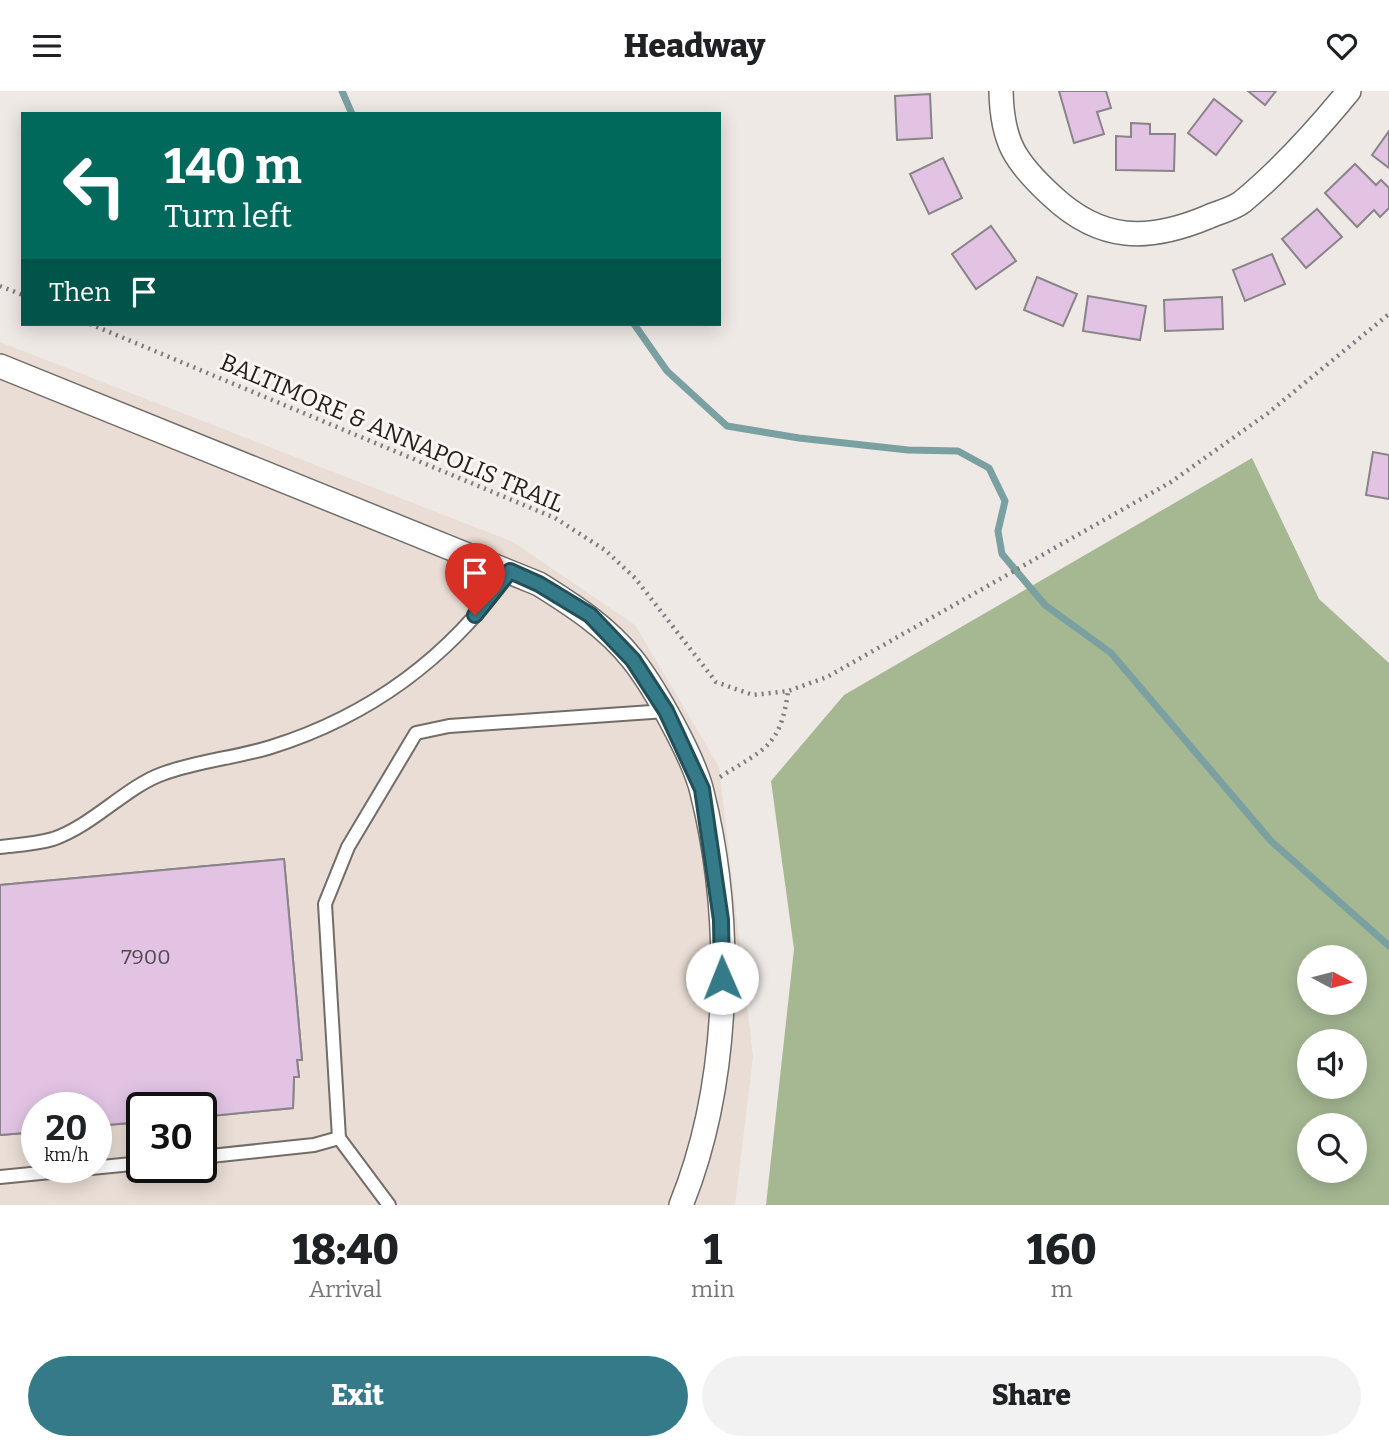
<!DOCTYPE html>
<style>
body{margin:0;font-family:Bitter,serif;background:#f2f2f2;color:#202124;height:100vh;display:flex;flex-direction:column;font-size:26px;white-space:nowrap}
*{box-sizing:border-box;margin:0}
p{font-size:23px;color:#757577}
.icon{flex:none;width:38px;height:38px;fill:none;stroke:currentColor;stroke-width:2;stroke-linecap:round;stroke-linejoin:round}
.map{position:relative;height:1114px;overflow:hidden}
.side{display:flex;flex-direction:column;background:#fff;flex:1}
.side>*{flex:none}
.hud{position:absolute;left:21px;top:21px;width:700px;height:214px;border-radius:0px;box-shadow:0 4px 18px #0003;background:#00695c;color:#fff;overflow:hidden}
.needle{width:46px;rotate:97deg}
.buttons{position:absolute;left:1297px;top:854px;display:grid;gap:14px}
.buttons a{display:grid;place-items:center;width:70px;height:70px;border-radius:50%;background:#fff;box-shadow:0 4px 18px #0003;font-size:35px}
.speed{position:absolute;left:21px;top:1001px;display:flex;gap:14px;font-size:35px;font-weight:700;text-align:center}
.speed>*{display:grid;place-content:center;width:91px;height:91px;border-radius:50%;background:#fff;box-shadow:0 4px 18px #0003;line-height:1}
.speed small{font-size:18px;font-weight:400}
.speed .limit{border:4px solid #111;border-radius:10px;background:#fff;color:#111}
.pin{position:absolute;display:grid;place-items:center;width:60px;height:60px;color:#fff;margin:-72px -30px;border-radius:50% 50% 50% 0;rotate:-45deg;box-shadow:0 0 7px #0007}
.pin .icon{rotate:45deg}
.me{position:absolute;width:77px;margin:-38px;rotate:359deg;stroke-linejoin:round;filter:drop-shadow(0 0 5px #0008)}
.turn{display:flex;align-items:center;gap:24px;height:147px;padding:0 28px;font-size:32px}
.turn .icon{width:91px;height:91px;stroke-width:2.5}
.turn b{display:block;font-size:49px;line-height:60px}
.then{display:flex;align-items:center;height:66px;padding:0 28px;background:#0003;gap:14px;font-size:26px}
.eta{display:flex;justify-content:space-evenly;align-items:center;height:119px;text-align:center}
.eta b{font-size:42px;font-weight:800;line-height:49px}
.button{display:flex;gap:14px;margin-top:auto;padding:14px 28px}
.button a{flex:1;height:80px;border-radius:42px;background:#357a88;color:#fff;font-size:28px;font-weight:800;line-height:80px;text-align:center}
.button a+a{background:#f2f2f2;color:#202124}
header{display:flex;justify-content:space-between;align-items:center;height:91px;padding:0 28px;background:#fff;font-size:32px;font-weight:800}
.map>svg:first-child{display:block}
.built{fill:#e9ddd5;fill-rule:evenodd}
.forest{fill:#a5b892;fill-rule:evenodd}
.lines{fill:none;stroke-linecap:round;stroke-linejoin:round}
.stream{stroke:#7aa0a2;stroke-width:7}
.building{fill:#e2c3e4;stroke:#888488;stroke-width:2}
.service-casing{stroke:#716d6a;stroke-width:16}
.minor-casing{stroke:#716d6a;stroke-width:26}
.path{stroke:#807c7a;stroke-width:4.5;stroke-dasharray:2 5;stroke-linecap:butt}
.service{stroke:#fff;stroke-width:12}
.minor{stroke:#fff;stroke-width:23}
.route-casing{stroke:#224f58;stroke-width:18}
.route{stroke:#357a88;stroke-width:12}
.labels{text-anchor:middle;stroke-width:6;stroke-linejoin:round;paint-order:stroke}
.number-label{font-size:21px;fill:#534a51}
.street-label{font-size:24px;fill:#232120;stroke:#fbf6f3}
</style>
<header><svg class="icon" aria-label="menu" viewBox="0 0 24 24"><path d="M4 6h16M4 12h16M4 18h16"/></svg>Headway<svg class="icon" aria-label="heart" viewBox="0 0 24 24"><path d="M12 20l-8-8c-3-5 5-10 8-4 3-6 11-1 8 4z"/></svg></header>
<div class="map">
<svg width="1389" height="1114" viewBox="0 0 1389 1114">
<rect width="100%" height="100%" fill="#eee9e5"/>
<path class="built" d="M0,251L513,451L635,534L719,676L753,966L735,1114H0ZM37,1017H96V1076H37ZM142,1017H201V1076H142Z"/>
<path class="forest" d="M1252,367L1319,508L1389,572V1114H766L794,858L771,690L844,604ZM1309,866H1354V912H1309ZM1309,950H1354V996H1309ZM1309,1034H1354V1080H1309Z"/>
<g class="lines">
<g class="stream">
<path d="M342,0L352,23"/>
<path d="M634,233L667,280L727,335L799,347L908,359L958,360L989,377L1005,410L998,440L1002,463L1045,514L1111,562L1271,750L1389,855"/>
</g>
</g>
<g class="building">
<path d="M1059,0H1106L1111,17L1097,21L1104,43L1074,52Z"/>
<path d="M1248,0H1276L1265,14Z"/>
<path d="M930,3L932,47L897,49L895,5Z"/>
<path d="M1214,8L1242,30L1216,64L1188,42Z"/>
<path d="M1131,32L1150,33V43H1175L1174,80L1116,79V45L1131,46Z"/>
<path d="M1389,40V77L1372,64Z"/>
<path d="M943,67L962,107L929,123L910,83Z"/>
<path d="M1355,73L1376,94L1381,89L1389,97V117L1380,126L1374,119L1357,136L1325,102Z"/>
<path d="M1317,118L1342,146L1306,177L1282,148Z"/>
<path d="M991,135L1016,170L976,198L952,163Z"/>
<path d="M1272,163L1285,193L1245,210L1233,179Z"/>
<path d="M1037,186L1077,203L1063,235L1024,219Z"/>
<path d="M1088,205L1146,215L1140,249L1083,240Z"/>
<path d="M1222,206L1223,238L1165,240L1164,209Z"/>
<path d="M1373,361L1389,364V408L1366,404Z"/>
<path d="M284,768L302,969H297L299,986H294L293,1017L201,1026V1017H142V1031L96,1035V1017H37V1041L0,1044V794Z"/>
<path d="M284,768L302,969H297L299,986H294L293,1017L201,1026V1017H142V1031L96,1035V1017H37V1041L0,1044V794Z"/>
</g>
<g class="lines">
<g class="service-casing">
<g id="service">
<path d="M0,756C17,754 36,753 53,748C92,735 126,696 162,683C197,670 235,667 271,656C370,625 451,565 510,480"/>
<path d="M339,1047L389,1114"/>
<path d="M201,1066L314,1054L339,1047L325,813L348,756L416,642L449,635L666,620"/>
<path d="M0,1086L142,1072"/>
</g>
</g>
<g class="minor-casing">
<g id="minor">
<path d="M1001,0C1002,51 1015,71 1052,105C1101,151 1148,151 1208,126C1219,121 1233,118 1242,111C1281,79 1317,39 1349,0"/>
<path d="M0,275L539,493C574,515 607,536 633,569C655,597 694,667 702,701C734,829 731,991 681,1114"/>
</g>
</g>
<g class="path">
<path d="M0,195L23,204"/>
<path d="M90,233L555,427L605,459L635,487L716,591L753,604L788,600L827,586L1171,391L1268,322L1389,223"/>
<path d="M720,686C764,658 781,656 788,600"/>
</g>
<use href="#service" class="service"/>
<use href="#minor" class="minor"/>
</g>
<g class="lines">
<g class="route-casing">
<path id="route" d="M475,524L510,480L539,493L590,524L633,569L666,620L702,698L721,829L722,887"/>
</g>
<use href="#route" class="route"/>
</g>
<g class="labels">
<g class="number-label">
<text x="146" y="873">7900</text>
</g>
<g class="street-label">
<text transform="translate(392 342) rotate(23)" y="8">BALTIMORE &amp; ANNAPOLIS TRAIL</text>
</g>
</g>
</svg>
<div class="buttons">
<a><svg class="needle" viewBox="-14 -14 28 28"><path d="M0-13l5 13h-10z" fill="#e53935"/><path d="M0 13l5-13h-10z" fill="#757577"/></svg></a>
<a><svg class="icon" aria-label="sound" viewBox="0 0 24 24"><path d="M4 9h4l5-4v14l-5-4H4zM17 9q2 3 0 6"/></svg></a>
<a><svg class="icon" aria-label="search" viewBox="0 0 24 24"><circle cx="10" cy="10" r="6"/><path d="M15 15l6 6"/></svg></a>
</div>
<div class="speed"><div>20<small>km/h</small></div><div class="limit">30</div></div>
<div class="pin" style="left:475px;top:524px;background:#d93025"><svg class="icon" aria-label="arrive" viewBox="0 0 24 24"><path d="M6 21V4h12l-3 4 3 4H6"/></svg></div>
<svg class="me" style="left:722px;top:887px" viewBox="-20 -20 40 40"><circle r="19" fill="#fff"/><path d="M0-13L10 11 0 6-10 11z" fill="#357a88"/></svg>
<div class="hud">
<div class="turn"><svg class="icon" aria-label="left" viewBox="0 0 24 24"><path d="M17 20v-9H6M10 6l-5 5 5 5"/></svg><div><b>140 m</b>Turn left</div></div>
<div class="then">Then<svg class="icon" aria-label="arrive" viewBox="0 0 24 24"><path d="M6 21V4h12l-3 4 3 4H6"/></svg></div>
</div>
</div>
<section class="side">
<div class="eta">
<div><b>18:40</b><p>Arrival</p></div>
<div><b>1</b><p>min</p></div>
<div><b>160</b><p>m</p></div>
</div>
<div class="button"><a>Exit</a><a>Share</a></div>
</section>
